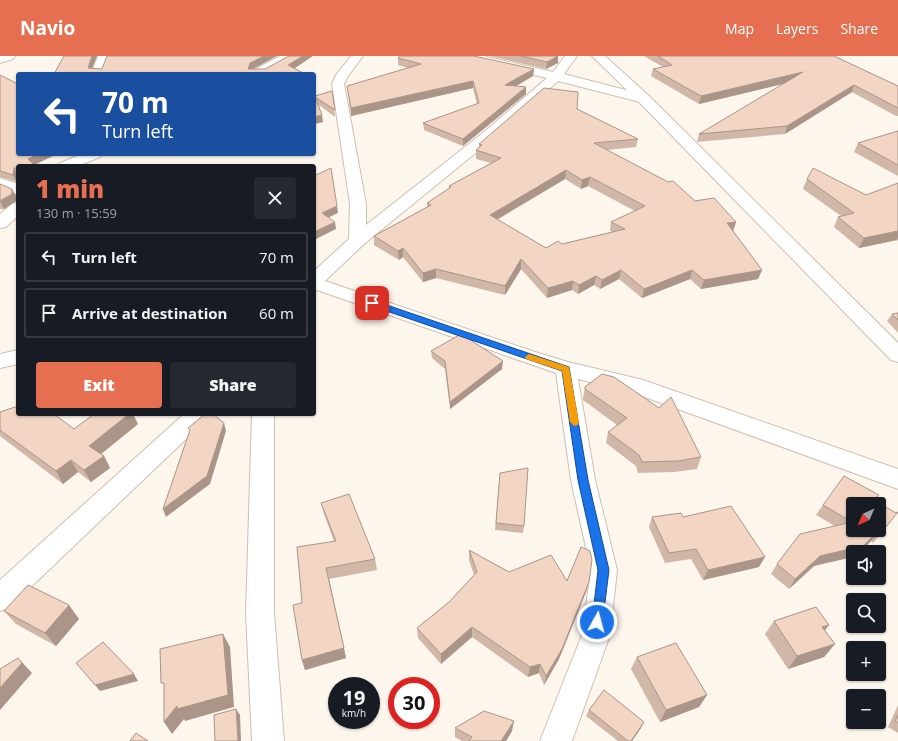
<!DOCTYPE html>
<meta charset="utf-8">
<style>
body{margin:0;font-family:"Open Sans",sans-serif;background:#242831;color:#f1f3f6;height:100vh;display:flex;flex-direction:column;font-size:15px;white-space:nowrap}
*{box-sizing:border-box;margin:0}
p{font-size:13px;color:#9ea1a6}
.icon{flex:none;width:22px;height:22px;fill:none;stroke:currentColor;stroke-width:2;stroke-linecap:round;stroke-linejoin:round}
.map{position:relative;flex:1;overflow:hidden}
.details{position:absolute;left:16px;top:108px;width:300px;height:252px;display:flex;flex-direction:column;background:#171b24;border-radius:4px;box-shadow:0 1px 3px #0004}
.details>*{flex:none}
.hud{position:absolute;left:16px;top:16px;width:300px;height:84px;border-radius:4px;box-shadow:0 1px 3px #0004;background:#1a4fa0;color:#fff;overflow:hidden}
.needle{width:26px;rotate:225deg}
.fabs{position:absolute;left:846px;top:441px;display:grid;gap:8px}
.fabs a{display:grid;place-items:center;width:40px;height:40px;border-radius:4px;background:#171b24;box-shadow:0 1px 3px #0004;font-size:20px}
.speed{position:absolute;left:328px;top:621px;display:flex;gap:8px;font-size:20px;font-weight:700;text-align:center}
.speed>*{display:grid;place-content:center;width:52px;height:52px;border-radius:50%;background:#171b24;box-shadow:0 1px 3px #0004;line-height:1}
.speed small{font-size:10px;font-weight:400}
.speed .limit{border:6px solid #d22;background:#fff;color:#111}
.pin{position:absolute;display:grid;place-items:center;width:34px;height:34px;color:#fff;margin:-17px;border-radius:8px;box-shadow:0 2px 6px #0006}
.me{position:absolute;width:44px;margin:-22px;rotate:7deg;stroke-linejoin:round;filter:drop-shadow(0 0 3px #0008)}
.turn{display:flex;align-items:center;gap:14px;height:84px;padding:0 20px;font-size:18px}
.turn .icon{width:52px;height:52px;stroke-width:2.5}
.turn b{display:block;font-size:28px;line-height:34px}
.round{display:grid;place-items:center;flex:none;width:42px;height:42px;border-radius:4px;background:#242831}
.summary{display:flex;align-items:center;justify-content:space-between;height:68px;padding:0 20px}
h1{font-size:24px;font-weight:800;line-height:30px;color:#e76f51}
.button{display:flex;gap:8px;margin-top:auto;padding:8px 20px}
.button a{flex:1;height:46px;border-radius:4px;background:#e76f51;color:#fff;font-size:16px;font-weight:800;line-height:46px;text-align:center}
.button a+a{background:#242831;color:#f1f3f6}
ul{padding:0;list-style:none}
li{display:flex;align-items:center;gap:12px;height:50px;margin:0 8px 6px;padding:0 12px;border:2px solid #363941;border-radius:4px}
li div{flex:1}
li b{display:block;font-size:15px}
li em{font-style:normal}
header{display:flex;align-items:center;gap:24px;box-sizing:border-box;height:56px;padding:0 20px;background:#e76f51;color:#fff}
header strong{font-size:19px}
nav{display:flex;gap:22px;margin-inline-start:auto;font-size:14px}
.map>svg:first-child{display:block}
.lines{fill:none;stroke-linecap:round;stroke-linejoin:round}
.minor-casing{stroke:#d1beb0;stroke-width:2}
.tertiary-casing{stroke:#d1beb0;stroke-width:2}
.minor{fill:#fff;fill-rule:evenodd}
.tertiary{fill:#fff;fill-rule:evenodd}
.wall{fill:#d1b7a8;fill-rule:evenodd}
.shaded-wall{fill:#aa9588}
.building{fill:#f3d5c3;stroke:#aa9588;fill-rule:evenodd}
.route{fill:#1a73e8;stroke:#114b97}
.slow{fill:#f59e0b}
</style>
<header>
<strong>Navio</strong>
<nav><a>Map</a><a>Layers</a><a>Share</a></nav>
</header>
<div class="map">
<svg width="898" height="685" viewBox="0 0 898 685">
<rect width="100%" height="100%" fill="#fdf6ec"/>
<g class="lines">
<g class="minor-casing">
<g id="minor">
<path d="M0,0H15L13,3L0,7Z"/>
<path d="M98,0H110L103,18H91Z"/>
<path d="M280,0H295L293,3L265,18H250L252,15Z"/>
<path d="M351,0H363L348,20L344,28L366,148V169L484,76L547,22L463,3L461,0H483L553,16L565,0H577L564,18L649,40L651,43L649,46L644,47L558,25L494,82L364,188L325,225L538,297L568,306L643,324L898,413V433L631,336L578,323L595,424L617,514L610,579L572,685H540L582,579L591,514L571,424L556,317L314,233V215L349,183L350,148L332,28L336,19Z"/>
<path d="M82,98H102L100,101L78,110H57L60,107Z"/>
<path d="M0,122L18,128V139L0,133Z"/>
<path d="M18,146V160L6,171L0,172V158L12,148Z"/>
<path d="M18,294V308L0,312V298Z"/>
<path d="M184,358H209L206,364L10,551L0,555V524Z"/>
<path d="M252,358H274V557L284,685H252L246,557Z"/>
</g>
</g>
<g class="tertiary-casing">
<path id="tertiary" d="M592,0H605L649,40L898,287V306L891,304L639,46Z"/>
</g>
<use href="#minor" class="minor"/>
<use href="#tertiary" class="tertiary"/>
</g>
<g class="wall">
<path d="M490,0H558V7L546,13Z"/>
<path d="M644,0H834L898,30V60H896L852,36L785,78L697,86L699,78L785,27L699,48L651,20L653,13L663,11Z"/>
<path d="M398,2L534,13L533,20L516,30L526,38L463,90L424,74L423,67L477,48L473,32L351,60L347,30L408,12L398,9Z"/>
<path d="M0,19L18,98H57L34,109L18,110V119H17V126L0,121Z"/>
<path d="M332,35L335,61L319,49L323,66L314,68V37L315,40Z"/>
<path d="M577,53L638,83L636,91L607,94L695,145L736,166L733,175L762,214L758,223L701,233L690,223L642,242L619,223L600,233L594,229L578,238L572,234L547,242L521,213L505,239L436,222L423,226L403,201L399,204L374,189V180L427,151V147L449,133V130L491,107L476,103V94L479,92V88ZM565,123L581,133L588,130L635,155L611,166L610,174L612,176L546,192L497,164Z"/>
<path d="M898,75V120L854,96L858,87Z"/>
<path d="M807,123L866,139L898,127V185L897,184L859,192L834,171L838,161L841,160L803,133Z"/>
<path d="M0,128L12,133L16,140V145L4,153H0Z"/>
<path d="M898,257V277L887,265L892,258Z"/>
<path d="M431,295L502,313L450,353L445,313L432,302Z"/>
<path d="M585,331L701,401L697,413L674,416L638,417L636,410L606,387L608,376L617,369L583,344V342Z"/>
<path d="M0,356L74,373L138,368L101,398L104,400L110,412L91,426L78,416L63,428L0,380Z"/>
<path d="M500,417L524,470L523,477L495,474Z"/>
<path d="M879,439L875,444L896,457L898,456L873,487L871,485L860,496H853L814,510L789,533L771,518L777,508L835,470L816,459L823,449Z"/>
<path d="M321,447L375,503L377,514L329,523L346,602L305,614L302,604V547L334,485L324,458Z"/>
<path d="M652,461L759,511L703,524L691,503L665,507L649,471Z"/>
<path d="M469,494L509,516L567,525L589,526L586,536L559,603L544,629L539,617L528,621L472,581L441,608L418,582L417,572L449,546L474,519L469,504Z"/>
<path d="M4,555L79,563L56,590L16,568Z"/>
<path d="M774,565L829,569L825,574L835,588L824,601L788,613L765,578Z"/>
<path d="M637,601L707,639L699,651L660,666L631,613Z"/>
<path d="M898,649V677L888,671Z"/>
<path d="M589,654L641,672L632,685H618L586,660Z"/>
<path d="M455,672L512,675L506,685H462L455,681Z"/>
</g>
<g class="shaded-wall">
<path d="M92,0H97L90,18L88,12Z"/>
<path d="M264,0H277L251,14L248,13L250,7Z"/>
<path d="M303,0H313L289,16L288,9Z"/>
<path d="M558,0V7L546,13L547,6Z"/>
<path d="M534,13L533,20L504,37L505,29Z"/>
<path d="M803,16L800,24L699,48L701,40Z"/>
<path d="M473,25V32L351,60V52Z"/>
<path d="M854,29L852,36L785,78L787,70Z"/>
<path d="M526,31V38L463,90V83Z"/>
<path d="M322,59L323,66L314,68V61Z"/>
<path d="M39,98H57L32,110L28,103Z"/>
<path d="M14,112L17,119V126L13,119Z"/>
<path d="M566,114L565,123L489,168L490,159Z"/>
<path d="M590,121L588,130L581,133L582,124Z"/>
<path d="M12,133L16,140V145L4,153L0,145Z"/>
<path d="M337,150L338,157L323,164L322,157Z"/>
<path d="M335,166L336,173L314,184V176Z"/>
<path d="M736,166L733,175L727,167Z"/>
<path d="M898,175V182L897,184L859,192L864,182Z"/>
<path d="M403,192V201L399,204L398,195Z"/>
<path d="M521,203V213L505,239V230Z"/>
<path d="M436,213V222L423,226V217Z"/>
<path d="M621,214L619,223L600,233L602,224Z"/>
<path d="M692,214L690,223L642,242L644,233Z"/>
<path d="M762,214L758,223L701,233L704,224Z"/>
<path d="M596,220L594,229L578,238L579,229Z"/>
<path d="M573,225L572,234L547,242L548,232Z"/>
<path d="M503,305L502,313L450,353V346Z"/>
<path d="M129,358H133L138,368L96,402L89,390Z"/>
<path d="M224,367L226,375L210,428L166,461L163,453Z"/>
<path d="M104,400L110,412L91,426L84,414Z"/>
<path d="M71,404L78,416L63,428L56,415Z"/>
<path d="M878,475L871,485L860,496H853V501L814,510L789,533L795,523L820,500Z"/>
<path d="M765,501L759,511L703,524L708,514Z"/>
<path d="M329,523L346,602L305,614L302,604Z"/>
<path d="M589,526L586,536L559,603L544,629L546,620Z"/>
<path d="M69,549L79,563L56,590L45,577Z"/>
<path d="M829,569L819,582L822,571Z"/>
<path d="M472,571V581L441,608V598Z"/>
<path d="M223,578L230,591L234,651L185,665L184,663L172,678L164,666Z"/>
<path d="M835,588L824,601L788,613L797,600Z"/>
<path d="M18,602L32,617L0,654V632Z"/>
<path d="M540,608L539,617L528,621L530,611Z"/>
<path d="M134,618L138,625L100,635L95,629Z"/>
<path d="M707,639L699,651L660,666L666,654Z"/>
<path d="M236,653L240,659L241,685H238Z"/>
<path d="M514,665L512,675L506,685H501Z"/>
<path d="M644,666L641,672L632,685H631Z"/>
</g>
<g class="building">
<path d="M64,0H92L88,12L102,13L107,0H264L250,7L248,13H265L289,0H303L288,9L305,18H54Z"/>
<path d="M400,0H474L534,13L505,29L526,31L463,83L423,67L479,47L473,25L351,52L347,30L421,8L398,2Z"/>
<path d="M521,0H558L547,6Z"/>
<path d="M658,0H834L898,30V52L854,29L787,70L699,78L803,16L701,40L653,13L672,9Z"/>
<path d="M0,19L18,28V98H39L28,103L35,110H18V112H14L13,119L0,115Z"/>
<path d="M544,32L578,36L577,53L638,83L594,87L668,126L673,125L695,145L714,142L736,166L727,167L762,214L704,224L692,214L644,233L621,214L602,224L596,220L579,229L573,225L548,232L521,203L505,230L436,213L423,217L403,192L398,195L374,180L431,149L427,147L451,131L449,130L501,102L476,94L482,89L479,88ZM566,114L582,124L590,121L645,150L611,166L625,173L562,188L558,185L546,192L490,159Z"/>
<path d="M332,35L335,54L315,41L322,59L314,61V37L315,40Z"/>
<path d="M898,75V109L858,87Z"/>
<path d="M331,112L337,150L322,157L335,166L314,176V120Z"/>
<path d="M813,112L866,139L898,127V175L864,182L838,161L854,157L807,123Z"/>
<path d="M0,128L12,133V138L0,145Z"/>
<path d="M898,257V264L892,258Z"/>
<path d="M461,278L503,305L450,346L445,305L431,295Z"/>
<path d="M602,318L614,321L659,352L671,341L701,401L678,405L642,406L639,399L608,376L627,362L585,333V331Z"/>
<path d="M18,350V358H54L74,373L94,358H129L89,390L104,400L84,414L71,404L56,415L0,374V356Z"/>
<path d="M205,358H213L224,367L207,420L163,453L190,374L188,372Z"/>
<path d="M528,412L524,470L496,467L500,417Z"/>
<path d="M844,420L879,439L874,444L896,457L898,456L881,477L878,475L863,490L820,500L795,523L777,508L800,478L852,466L823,449ZM853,448H879V474H853Z"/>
<path d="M349,438L375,503L326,512L344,592L302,604L293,549L302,547L297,491L336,485L321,447Z"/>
<path d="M731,450L765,501L708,514L696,493L669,497L652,461L681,457L683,461Z"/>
<path d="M581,491L590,495L592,504L589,526L562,593L546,620L540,608L530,611L472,571L441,598L417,572L449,546L477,516L469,494L509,516L551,499L567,525Z"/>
<path d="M28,529L69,549L45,577L4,555Z"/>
<path d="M816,551L829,569L822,571L835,588L797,600L774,565Z"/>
<path d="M223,578L228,639L177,653V650L164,666V627H161L160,593Z"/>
<path d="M103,586L134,618L95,629L76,607Z"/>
<path d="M676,587L707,639L666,654L637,601Z"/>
<path d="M18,602L22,607L0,632V613Z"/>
<path d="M604,634L644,666L631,685H628L589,654Z"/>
<path d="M236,653L238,685H215L214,659Z"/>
<path d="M484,655L514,665L501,685H469L472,681L455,672Z"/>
<path d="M898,659V667L895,665Z"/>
<path d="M136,677L148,685H130Z"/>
</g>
<path class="route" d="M372,244L569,311L588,424L609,514L602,570L597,571L593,570L592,566L598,514L578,424L562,315L369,249L368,247Z"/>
<path class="slow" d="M529,298L569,311L579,366L578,369L574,370L570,366L562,315L526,303L525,301Z"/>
</svg>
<div class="fabs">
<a><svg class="needle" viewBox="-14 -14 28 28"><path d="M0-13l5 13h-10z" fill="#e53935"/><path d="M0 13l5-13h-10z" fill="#9ea1a6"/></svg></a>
<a><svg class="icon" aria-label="sound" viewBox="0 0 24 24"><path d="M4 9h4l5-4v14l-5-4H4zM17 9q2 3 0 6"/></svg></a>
<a><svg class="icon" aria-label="search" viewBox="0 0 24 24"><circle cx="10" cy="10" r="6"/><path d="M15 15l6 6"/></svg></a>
<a>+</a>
<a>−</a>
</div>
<div class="speed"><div>19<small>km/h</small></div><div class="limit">30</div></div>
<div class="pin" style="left:372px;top:247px;background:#d93025"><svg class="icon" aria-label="arrive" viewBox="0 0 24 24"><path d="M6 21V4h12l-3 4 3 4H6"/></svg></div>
<svg class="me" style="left:597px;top:566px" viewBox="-20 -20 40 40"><circle r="17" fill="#1a73e8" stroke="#fff" stroke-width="3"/><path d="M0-11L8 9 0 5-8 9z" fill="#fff"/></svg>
<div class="hud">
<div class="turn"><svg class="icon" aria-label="left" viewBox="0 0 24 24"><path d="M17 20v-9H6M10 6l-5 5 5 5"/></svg><div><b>70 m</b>Turn left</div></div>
</div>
<section class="details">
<div class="summary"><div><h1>1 min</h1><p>130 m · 15:59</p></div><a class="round"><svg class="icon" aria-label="close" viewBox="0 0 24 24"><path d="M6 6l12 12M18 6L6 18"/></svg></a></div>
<ul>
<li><svg class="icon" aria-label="left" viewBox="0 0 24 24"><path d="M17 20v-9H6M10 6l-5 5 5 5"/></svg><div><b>Turn left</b></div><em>70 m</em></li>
<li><svg class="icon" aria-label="arrive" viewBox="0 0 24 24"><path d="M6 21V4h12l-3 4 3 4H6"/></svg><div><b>Arrive at destination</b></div><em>60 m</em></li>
</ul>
<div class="button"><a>Exit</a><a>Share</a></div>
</section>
</div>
